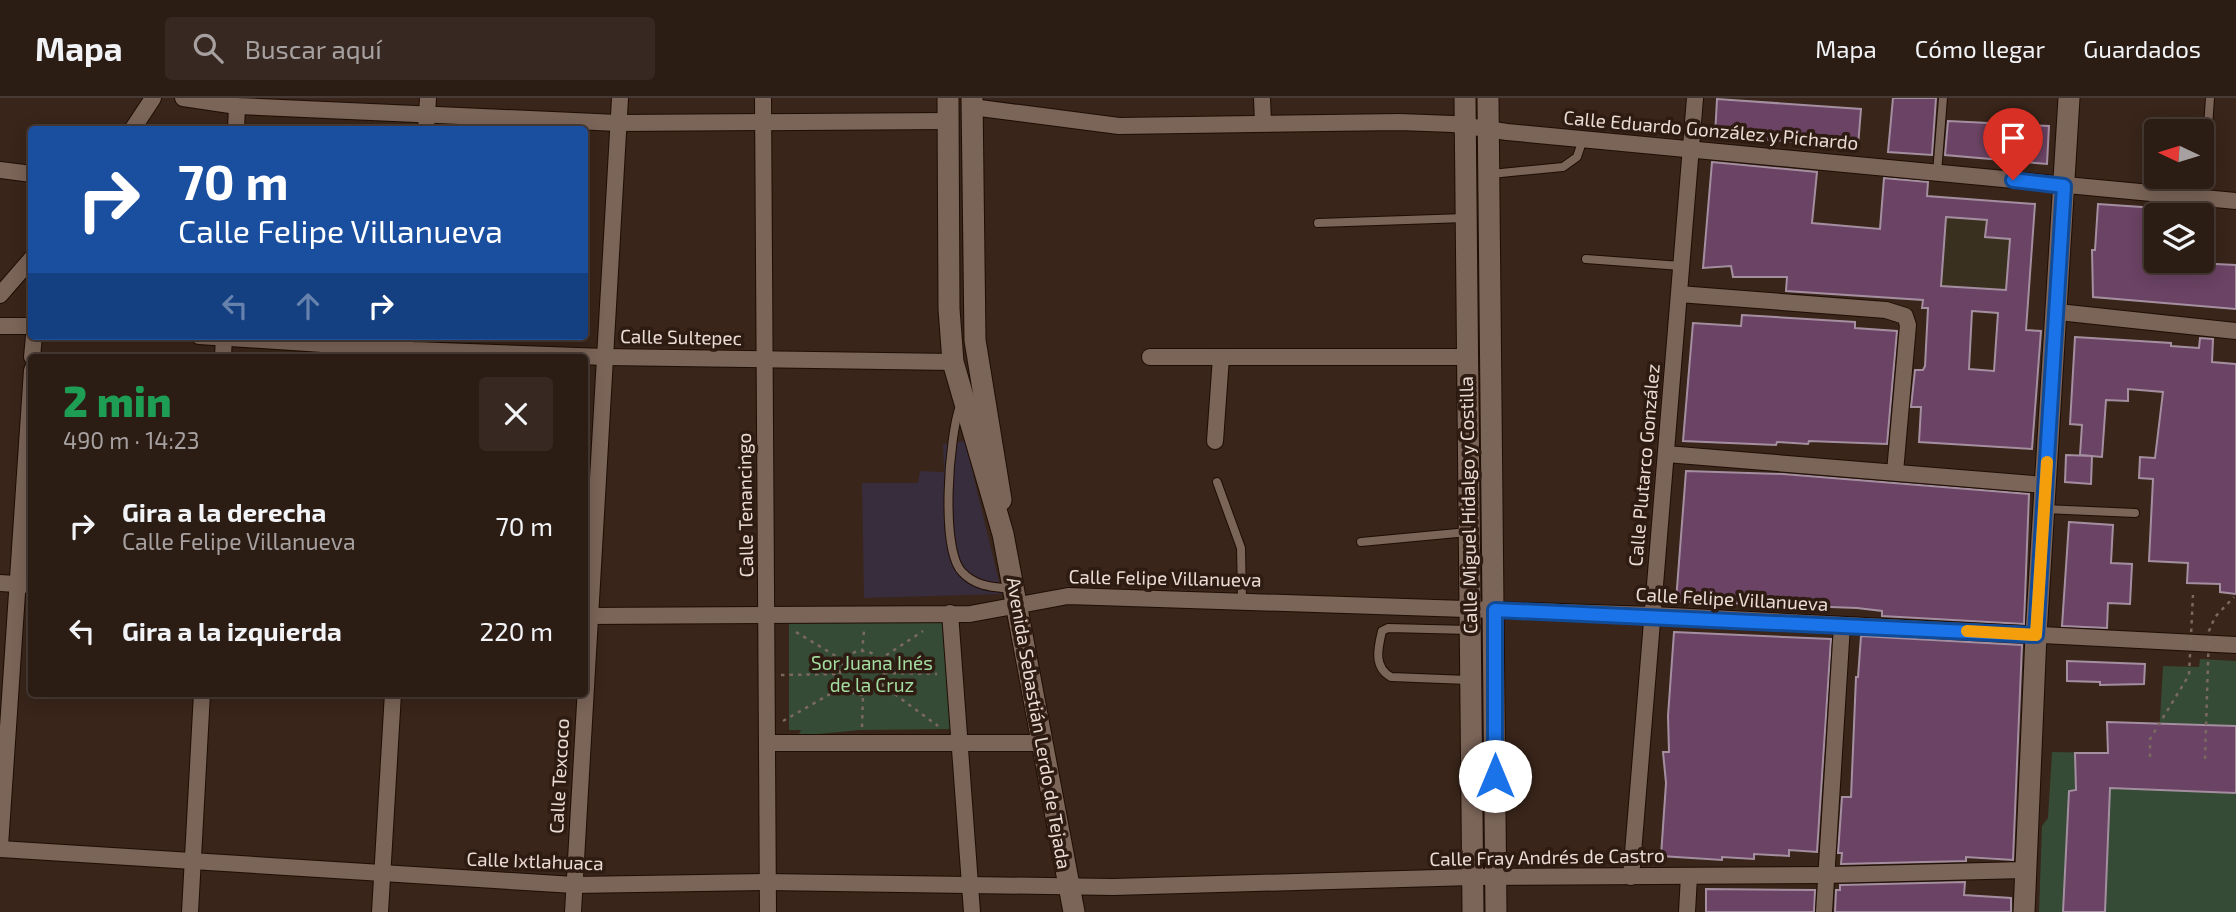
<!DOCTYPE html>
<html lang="es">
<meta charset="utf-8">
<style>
body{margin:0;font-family:"Exo 2",sans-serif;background:#372922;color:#f1f3f6;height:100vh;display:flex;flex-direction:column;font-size:26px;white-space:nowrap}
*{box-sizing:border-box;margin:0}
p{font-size:23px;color:#a6a1a0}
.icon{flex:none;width:38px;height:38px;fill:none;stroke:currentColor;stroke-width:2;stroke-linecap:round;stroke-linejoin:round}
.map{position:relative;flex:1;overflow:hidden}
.drawer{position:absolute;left:28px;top:256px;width:560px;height:343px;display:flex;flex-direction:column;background:#2b1c14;border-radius:7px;box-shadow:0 4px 18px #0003,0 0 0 2px #473a34}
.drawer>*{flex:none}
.guide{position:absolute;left:28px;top:28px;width:560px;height:214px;border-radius:7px;box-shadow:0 4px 18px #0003,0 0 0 2px #473a34;background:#1a4fa0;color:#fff;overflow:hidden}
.needle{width:46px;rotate:274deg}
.controls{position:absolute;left:2144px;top:21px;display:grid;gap:14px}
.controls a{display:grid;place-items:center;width:70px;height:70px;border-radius:7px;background:#2b1c14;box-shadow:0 4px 18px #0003,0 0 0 2px #473a34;font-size:35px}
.pin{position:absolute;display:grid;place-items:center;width:60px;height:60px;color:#fff;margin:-72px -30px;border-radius:50% 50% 50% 0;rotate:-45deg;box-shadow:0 0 7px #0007}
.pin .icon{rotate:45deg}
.me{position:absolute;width:77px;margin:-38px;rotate:0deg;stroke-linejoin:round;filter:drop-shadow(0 0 5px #0008)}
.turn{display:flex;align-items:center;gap:24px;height:147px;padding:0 35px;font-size:32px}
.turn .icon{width:91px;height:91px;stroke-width:2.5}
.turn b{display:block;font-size:49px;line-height:60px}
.lanes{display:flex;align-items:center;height:66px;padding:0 35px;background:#0003;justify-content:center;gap:35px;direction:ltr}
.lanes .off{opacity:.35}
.round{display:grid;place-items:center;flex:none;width:74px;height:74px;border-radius:7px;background:#372922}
.summary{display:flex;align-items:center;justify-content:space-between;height:119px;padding:0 35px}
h1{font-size:42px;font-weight:800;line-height:52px;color:#1e9e55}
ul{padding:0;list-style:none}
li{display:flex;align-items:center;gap:21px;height:105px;padding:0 35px}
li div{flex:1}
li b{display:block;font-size:26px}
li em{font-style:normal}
header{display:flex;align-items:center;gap:42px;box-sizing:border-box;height:98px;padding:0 35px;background:#2b1c14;border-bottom:2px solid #473a34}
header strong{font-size:33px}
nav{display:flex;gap:38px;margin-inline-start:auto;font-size:24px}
.search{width:490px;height:63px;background:#372922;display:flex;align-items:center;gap:18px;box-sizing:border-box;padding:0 24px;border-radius:7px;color:#a6a1a0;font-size:26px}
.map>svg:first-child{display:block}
.education{fill:#3a3020}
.medical{fill:#382d3c}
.green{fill:#354b35}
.building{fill:#6b4364;stroke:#a48fa0;stroke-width:2;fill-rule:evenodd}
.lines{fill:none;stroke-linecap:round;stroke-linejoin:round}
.lane-casing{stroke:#1f0e05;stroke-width:10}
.street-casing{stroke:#1f0e05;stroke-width:18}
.secondary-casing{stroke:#1f0e05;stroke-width:23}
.path{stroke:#7b6960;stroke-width:2.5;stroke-dasharray:3.5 5;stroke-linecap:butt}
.lane{stroke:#7b6458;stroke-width:8}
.street{stroke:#7b6458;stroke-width:16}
.secondary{stroke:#7b6458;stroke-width:21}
.path-bridge{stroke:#7b6960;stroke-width:2.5;stroke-dasharray:3.5 5;stroke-linecap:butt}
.route-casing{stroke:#114b97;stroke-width:18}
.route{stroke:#1a73e8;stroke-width:12}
.slow{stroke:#f59e0b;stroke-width:12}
.labels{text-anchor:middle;stroke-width:7;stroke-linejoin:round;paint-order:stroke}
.street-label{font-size:19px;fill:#e9dcd5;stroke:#2e1b11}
.park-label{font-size:19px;fill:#a2dea1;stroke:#2e1b11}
</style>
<header>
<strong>Mapa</strong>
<div class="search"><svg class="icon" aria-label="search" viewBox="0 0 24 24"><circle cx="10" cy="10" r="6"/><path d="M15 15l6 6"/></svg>Buscar aquí</div>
<nav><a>Mapa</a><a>Cómo llegar</a><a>Guardados</a></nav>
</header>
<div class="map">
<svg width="2236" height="814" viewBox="0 0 2236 814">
<rect width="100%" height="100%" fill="#39251a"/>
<path class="education" d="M1930,98L2035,106L2027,217L1922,210Z"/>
<path class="medical" d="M965,343L1002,496L864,500L862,385H918L920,373L944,374L943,346Z"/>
<g class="green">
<path d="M947,520L955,631L860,632L798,638L801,632H789V524Z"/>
<path d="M2200,561L2236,563V814H2039L2042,728L2048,720L2052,654L2158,656L2163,568L2199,569Z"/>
</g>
<g class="building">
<path d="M1893,0H1936L1932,57L1888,54Z"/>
<path d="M1717,1L1861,11L1858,48L1715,38Z"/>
<path d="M1948,23L2049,28L2047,66L1945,57Z"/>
<path d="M1712,64L1817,74L1812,125L1880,131L1884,80L1928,84L1927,98L2035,106L2026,232L2041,233L2032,351L1919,344L1921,309H1911L1915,272H1923L1925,268L1928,210H1922L1923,202L1786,193L1787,179H1733L1731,168L1703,170ZM1946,119L1987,122L1985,139L2010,141L2006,192L1941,188ZM1972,213L1998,215L1994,273L1969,271Z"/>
<path d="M2098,106L2156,110V163L2236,167V211L2093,199L2092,152H2095Z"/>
<path d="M1742,217L1855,224V230L1897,233L1887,346L1809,343L1808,346L1777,344L1776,347L1683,343L1693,225L1741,228Z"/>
<path d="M2075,239L2171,245V248L2199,250L2200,240L2213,241L2212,264L2236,266V496L2220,494V486L2187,485L2188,465L2149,463L2153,381L2139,380L2140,359L2155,360L2163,294L2128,291V303L2106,302L2102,359L2080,357L2082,327L2070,326Z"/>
<path d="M2066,357L2092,358L2091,386L2065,384Z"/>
<path d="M1686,373L1783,376L2029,396L2024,526L1882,518V513L1857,510L1676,503Z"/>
<path d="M2069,424L2113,427L2111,465L2132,466L2130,506L2108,505L2107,530L2062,528Z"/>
<path d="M1674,534L1831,541L1817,754L1789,752V758L1754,756V761L1722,759V762L1661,758L1666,685L1663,654H1669L1668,618Z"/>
<path d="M1861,538L2022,547L2013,762L1966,759V763L1841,766L1842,755H1838L1842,699H1851L1856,579H1858Z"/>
<path d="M2067,563L2145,566L2144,586L2100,587V584L2067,583Z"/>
<path d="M2107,624L2236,628V695L2110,690L2105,814H2063L2069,693L2076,692L2075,655H2108Z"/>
<path d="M1965,784L1964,797L2011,800V814H1835L1836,792H1840V787Z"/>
<path d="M1706,791L1815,792L1814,814H1706Z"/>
</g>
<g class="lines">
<g class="lane-casing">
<g id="lane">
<path d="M1937,75L1943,0"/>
<path d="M1491,76L1563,69L1577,59L1583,41"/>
<path d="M2203,100L2210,0"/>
<path d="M1318,125L1465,120"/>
<path d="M1586,161L1681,168"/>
<path d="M960,308C949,338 940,451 962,474C976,489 993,489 1012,491"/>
<path d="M1217,384L1241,450L1242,502"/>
<path d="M2044,411L2135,415"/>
<path d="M1361,444L1468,434"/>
<path d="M1468,582L1391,579C1373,569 1378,550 1382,533L1388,530L1470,532"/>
</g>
</g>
<g class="street-casing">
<g id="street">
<path d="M183,0L237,8L618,25L948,23"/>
<path d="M763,0L768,814"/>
<path d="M1262,0L1263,25"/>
<path d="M972,9L1119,28L1399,24L1453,26L1507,34L2236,103"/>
<path d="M132,32L153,0"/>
<path d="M236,32L237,8"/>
<path d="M426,32L428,0"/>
<path d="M0,72L32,76"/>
<path d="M1679,196L1886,212L1905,218L1908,227L1895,374"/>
<path d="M0,197L32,160"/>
<path d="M2058,214L2236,233"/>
<path d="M0,228H32"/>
<path d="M199,238L413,252L605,259L953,264"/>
<path d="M32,259L34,238"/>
<path d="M223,259L224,238"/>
<path d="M1150,259H1467"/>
<path d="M1215,343L1221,259"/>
<path d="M1666,356L2045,387"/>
<path d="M0,485L32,487"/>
<path d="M950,515L972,814"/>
<path d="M584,518L970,516L1068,498L1652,517L2236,547"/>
<path d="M767,645H1042"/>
<path d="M0,748L32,272"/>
<path d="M0,751L574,787L767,784L1113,789L1473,779L1826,777L2025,772"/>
<path d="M1631,779L1695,0"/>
<path d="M190,814L202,595"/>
<path d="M380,814L393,595"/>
<path d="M573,814L620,0"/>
<path d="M1687,814L1689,778"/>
<path d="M1824,814L1842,527"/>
</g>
</g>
<g class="secondary-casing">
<g id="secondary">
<path d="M948,0L949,211L953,264L1003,436L1074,814"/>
<path d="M972,0L975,242L1001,402"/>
<path d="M1465,0L1473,814"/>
<path d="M1488,0L1496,814"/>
<path d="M2024,814L2036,537L2069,0"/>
</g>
</g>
<g class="path">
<path d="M796,534L844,563"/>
<circle cx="862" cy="575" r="22"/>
<path d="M862,554L864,533"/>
<path d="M879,562L923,533"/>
<path d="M884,575L937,576"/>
<path d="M781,577L841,576"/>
<path d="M881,586L938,628"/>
<path d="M783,623L844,588"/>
<path d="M862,629L863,597"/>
</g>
<use href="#lane" class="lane"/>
<use href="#street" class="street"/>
<use href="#secondary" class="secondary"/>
<g class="path-bridge">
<path d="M2150,659V641L2189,577L2193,497"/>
<path d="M2205,661L2209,533L2215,519L2234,499"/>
</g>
</g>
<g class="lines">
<g class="route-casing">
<path id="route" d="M1495,678V512L2036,537L2064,88L2013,82"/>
</g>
<use href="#route" class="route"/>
<path class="slow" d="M1967,533L2036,537L2047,364"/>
</g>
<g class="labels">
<g class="street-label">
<text transform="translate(1711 32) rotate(5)" y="7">Calle Eduardo González y Pichardo</text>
<text transform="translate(681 239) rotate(1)" y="7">Calle Sultepec</text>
<text transform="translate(1644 367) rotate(-85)" y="7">Calle Plutarco González</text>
<text transform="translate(745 407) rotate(-91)" y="7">Calle Tenancingo</text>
<text transform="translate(1468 407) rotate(-91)" y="7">Calle Miguel Hidalgo y Costilla</text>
<text transform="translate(1165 480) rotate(1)" y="7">Calle Felipe Villanueva</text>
<text transform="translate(1732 501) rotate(3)" y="7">Calle Felipe Villanueva</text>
<text transform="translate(1039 625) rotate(80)" y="7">Avenida Sebastián Lerdo de Tejada</text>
<text transform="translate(559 678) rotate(-87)" y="7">Calle Texcoco</text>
<text transform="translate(1547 759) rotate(-1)" y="7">Calle Fray Andrés de Castro</text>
<text transform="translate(535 763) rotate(2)" y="7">Calle Ixtlahuaca</text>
</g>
<g class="park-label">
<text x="872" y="572">Sor Juana Inés<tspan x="872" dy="22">de la Cruz</tspan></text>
</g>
</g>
</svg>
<div class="controls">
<a><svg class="needle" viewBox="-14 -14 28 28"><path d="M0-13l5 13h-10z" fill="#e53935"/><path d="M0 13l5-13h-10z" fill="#a6a1a0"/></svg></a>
<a><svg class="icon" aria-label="layers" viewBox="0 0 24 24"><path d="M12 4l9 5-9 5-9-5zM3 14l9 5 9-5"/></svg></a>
</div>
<div class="pin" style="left:2013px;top:82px;background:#d93025"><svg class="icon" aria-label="arrive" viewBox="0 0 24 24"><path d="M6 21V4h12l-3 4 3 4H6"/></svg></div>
<svg class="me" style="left:1495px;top:678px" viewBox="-20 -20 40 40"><circle r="19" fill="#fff"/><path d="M0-13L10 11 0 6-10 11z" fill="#1a73e8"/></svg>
<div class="guide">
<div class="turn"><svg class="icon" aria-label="right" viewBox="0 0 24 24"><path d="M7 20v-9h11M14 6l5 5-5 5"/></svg><div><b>70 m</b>Calle Felipe Villanueva</div></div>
<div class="lanes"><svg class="icon off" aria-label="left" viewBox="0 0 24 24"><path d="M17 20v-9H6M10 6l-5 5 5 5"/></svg><svg class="icon off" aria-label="ahead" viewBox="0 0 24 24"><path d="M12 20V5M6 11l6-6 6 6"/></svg><svg class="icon" aria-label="right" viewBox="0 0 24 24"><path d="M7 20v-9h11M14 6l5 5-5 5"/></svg></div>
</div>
<section class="drawer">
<div class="summary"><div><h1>2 min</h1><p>490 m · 14:23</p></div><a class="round"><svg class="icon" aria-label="close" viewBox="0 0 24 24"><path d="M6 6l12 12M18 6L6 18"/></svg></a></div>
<ul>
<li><svg class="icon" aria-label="right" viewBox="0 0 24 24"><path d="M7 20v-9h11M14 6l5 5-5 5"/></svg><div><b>Gira a la derecha</b><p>Calle Felipe Villanueva</p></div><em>70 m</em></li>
<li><svg class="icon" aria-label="left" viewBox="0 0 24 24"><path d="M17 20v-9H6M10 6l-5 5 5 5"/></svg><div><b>Gira a la izquierda</b></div><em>220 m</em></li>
</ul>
</section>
</div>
